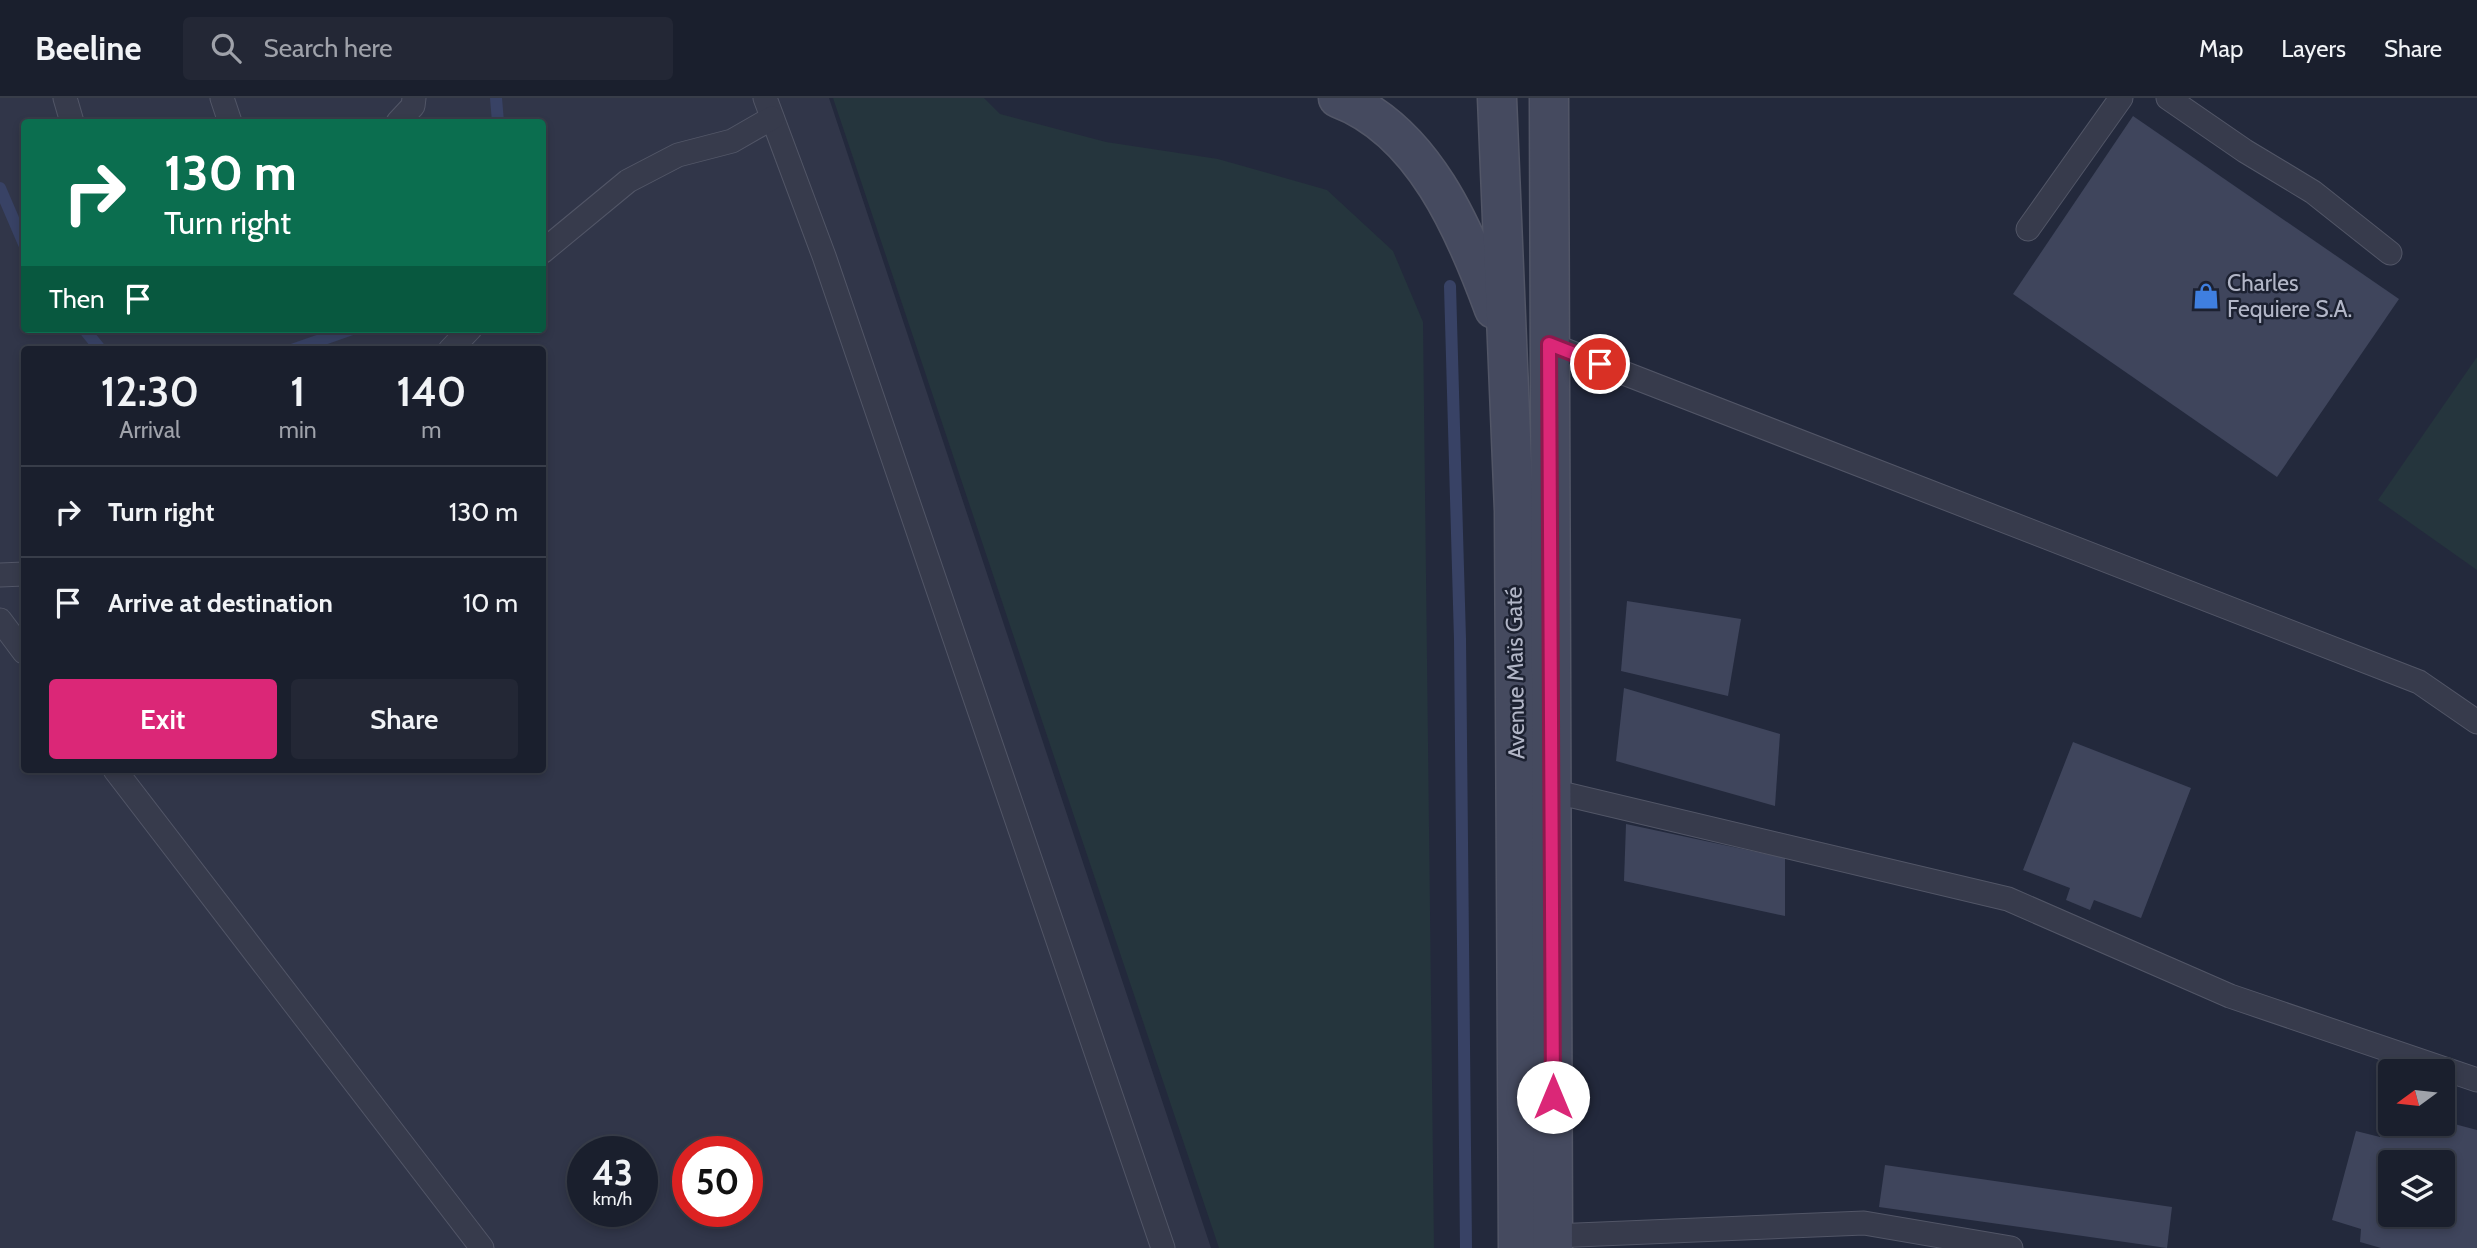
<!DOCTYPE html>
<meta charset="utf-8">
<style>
body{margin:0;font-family:Cabin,sans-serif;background:#232735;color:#f1f3f6;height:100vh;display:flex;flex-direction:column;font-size:26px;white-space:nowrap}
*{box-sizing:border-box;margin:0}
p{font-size:23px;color:#9fa2aa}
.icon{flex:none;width:38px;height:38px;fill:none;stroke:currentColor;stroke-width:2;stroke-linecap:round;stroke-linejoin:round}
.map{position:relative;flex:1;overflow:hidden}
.panel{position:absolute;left:21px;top:248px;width:525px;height:427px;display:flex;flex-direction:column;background:#1a1f2d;border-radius:7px;box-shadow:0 4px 10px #0003,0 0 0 2px #383d49}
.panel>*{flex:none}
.hud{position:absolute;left:21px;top:21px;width:525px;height:214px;border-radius:7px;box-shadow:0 4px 10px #0003,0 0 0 2px #383d49;background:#0b6e4f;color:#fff;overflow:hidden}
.needle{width:46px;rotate:255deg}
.buttons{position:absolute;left:2378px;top:961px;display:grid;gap:14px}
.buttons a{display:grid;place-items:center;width:77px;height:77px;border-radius:7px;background:#1a1f2d;box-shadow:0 4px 10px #0003,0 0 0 2px #383d49;font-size:35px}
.speed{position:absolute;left:567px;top:1038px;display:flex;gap:14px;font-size:35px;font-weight:700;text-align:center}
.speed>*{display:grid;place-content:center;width:91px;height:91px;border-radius:50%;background:#1a1f2d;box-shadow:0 4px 10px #0003,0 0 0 2px #383d49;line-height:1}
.speed small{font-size:18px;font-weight:400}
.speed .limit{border:10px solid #d22;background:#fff;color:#111}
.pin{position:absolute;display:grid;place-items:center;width:60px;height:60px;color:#fff;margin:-30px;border:4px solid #fff;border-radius:50%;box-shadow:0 2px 7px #0007}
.me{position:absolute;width:77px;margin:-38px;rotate:0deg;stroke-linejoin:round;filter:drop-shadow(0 0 5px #0008)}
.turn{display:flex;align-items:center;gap:24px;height:147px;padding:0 28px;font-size:32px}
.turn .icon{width:91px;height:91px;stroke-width:2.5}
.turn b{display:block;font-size:49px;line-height:60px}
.then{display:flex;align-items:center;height:66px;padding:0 28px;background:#0003;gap:14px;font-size:26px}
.eta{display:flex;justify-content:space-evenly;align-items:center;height:119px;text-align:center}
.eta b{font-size:42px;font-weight:600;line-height:49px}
.cta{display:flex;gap:14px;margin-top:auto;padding:14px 28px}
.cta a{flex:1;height:80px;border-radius:7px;background:#db2777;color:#fff;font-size:28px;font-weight:600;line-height:80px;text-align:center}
.cta a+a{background:#232735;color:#f1f3f6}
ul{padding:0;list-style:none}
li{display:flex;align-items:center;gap:21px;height:91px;padding:0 28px;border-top:2px solid #383d49}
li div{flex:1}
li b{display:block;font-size:26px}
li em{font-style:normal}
header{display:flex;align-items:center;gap:42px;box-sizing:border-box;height:98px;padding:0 35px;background:#1a1f2d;border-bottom:2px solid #383d49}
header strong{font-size:33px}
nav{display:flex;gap:38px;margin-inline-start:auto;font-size:24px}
.search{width:490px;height:63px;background:#232735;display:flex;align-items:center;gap:18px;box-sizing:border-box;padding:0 24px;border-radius:7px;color:#9fa2aa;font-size:26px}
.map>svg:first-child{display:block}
.airport{fill:#313649;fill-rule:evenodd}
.green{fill:#25353d}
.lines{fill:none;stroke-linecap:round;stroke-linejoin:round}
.stream{stroke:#384265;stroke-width:12}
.building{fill:#3f455c;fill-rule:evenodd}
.lane-casing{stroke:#525667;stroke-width:25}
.secondary-casing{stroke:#525667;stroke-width:41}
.lane{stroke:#373b4c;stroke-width:23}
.secondary{stroke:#454a5f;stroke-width:38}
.route-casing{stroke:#8e194d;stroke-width:18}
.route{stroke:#db2777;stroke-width:12}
.labels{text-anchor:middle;stroke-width:5;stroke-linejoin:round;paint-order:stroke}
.poi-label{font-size:23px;fill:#b2b6c7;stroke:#1c2131;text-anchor:start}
.street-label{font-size:23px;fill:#b2b6c7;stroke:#1c2131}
</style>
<header>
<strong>Beeline</strong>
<div class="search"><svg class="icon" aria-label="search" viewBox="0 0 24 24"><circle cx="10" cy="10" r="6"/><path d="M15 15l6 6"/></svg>Search here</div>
<nav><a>Map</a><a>Layers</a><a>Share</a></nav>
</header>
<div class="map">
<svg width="2477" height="1150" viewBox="0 0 2477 1150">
<rect width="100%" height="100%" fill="#23293c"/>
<path class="airport" d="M0,0H829L1211,1150H0ZM24,24H542V231H24ZM24,252H542V672H24ZM583,1054H642V1113H583ZM688,1054H747V1113H688Z"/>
<g class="green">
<path d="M833,0H984L1000,16L1106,44L1218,61L1327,92L1393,153L1423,224L1434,1150H1219Z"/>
<path d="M2477,259V472L2378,402Z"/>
</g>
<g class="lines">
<g class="stream">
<path d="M496,0L498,24"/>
<path d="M0,90L24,146"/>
<path d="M1450,188L1460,541L1466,1150"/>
<path d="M84,231L101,252"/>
<path d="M292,252L352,231"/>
</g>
</g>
<g class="building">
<path d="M2133,18L2399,201L2277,379L2013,196Z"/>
<path d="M1627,503L1741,521L1728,598L1621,573Z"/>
<path d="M1624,590L1780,636L1775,708L1616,663Z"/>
<path d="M2073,644L2191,690L2141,820L2094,802L2090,812L2066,802L2070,790L2023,772Z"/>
<path d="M1626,726L1785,760V818L1624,783Z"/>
<path d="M2390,1005V1026H2443V1023L2477,1032V1150H2381L2360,1144L2361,1131L2332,1122L2356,1033L2380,1039ZM2390,1064H2443V1116H2390Z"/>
<path d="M1885,1067L2172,1109L2167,1150L1879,1109Z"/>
</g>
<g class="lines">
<g class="lane-casing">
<g id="lane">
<path d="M65,0L72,24"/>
<path d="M222,0L230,24"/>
<path d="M765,0L824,158L1163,1150"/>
<path d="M2168,0L2245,53L2313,94L2390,155"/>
<path d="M398,24L413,8L414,0"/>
<path d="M2028,131L2121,0"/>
<path d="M542,154L628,83L678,57L732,43L772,20"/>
<path d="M1549,246L2419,584L2477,624"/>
<path d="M450,252L470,231"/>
<path d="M0,477L24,476"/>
<path d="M0,522L24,554"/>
<path d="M115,672L482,1150"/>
<path d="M1552,693L2008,801L2230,898L2477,982"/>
<path d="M1553,1138L1864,1125L2011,1150"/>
</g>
</g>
<g class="secondary-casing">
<g id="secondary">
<path d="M1338,0C1423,32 1465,132 1494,211"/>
<path d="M1497,0L1514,413L1518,1150"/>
<path d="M1549,0L1553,1150"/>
</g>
</g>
<use href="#lane" class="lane"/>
<use href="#secondary" class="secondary"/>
</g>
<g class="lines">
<g class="route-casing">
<path id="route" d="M1553,999L1549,246L1600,266"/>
</g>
<use href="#route" class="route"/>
</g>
<defs>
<g id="shop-bare" transform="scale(2.1)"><path d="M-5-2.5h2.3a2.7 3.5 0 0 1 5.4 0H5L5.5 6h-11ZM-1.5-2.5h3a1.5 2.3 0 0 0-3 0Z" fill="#3f7fe0" stroke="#1c2131" stroke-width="2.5" paint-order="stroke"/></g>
</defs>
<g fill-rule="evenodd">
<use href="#shop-bare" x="2206" y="198"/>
</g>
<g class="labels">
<g class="poi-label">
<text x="2227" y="193">Charles<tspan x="2227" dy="26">Fequiere S.A.</tspan></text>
</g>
<g class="street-label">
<text transform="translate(1515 575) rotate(-91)" y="8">Avenue Maïs Gaté</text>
</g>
</g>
</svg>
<div class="buttons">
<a><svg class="needle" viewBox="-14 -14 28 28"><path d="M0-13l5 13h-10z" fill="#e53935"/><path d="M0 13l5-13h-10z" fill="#9fa2aa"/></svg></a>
<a><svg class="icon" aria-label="layers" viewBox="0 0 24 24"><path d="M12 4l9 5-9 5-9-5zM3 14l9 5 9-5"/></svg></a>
</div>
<div class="speed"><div>43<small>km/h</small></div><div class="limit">50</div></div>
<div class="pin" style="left:1600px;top:266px;background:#d93025"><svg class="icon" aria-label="arrive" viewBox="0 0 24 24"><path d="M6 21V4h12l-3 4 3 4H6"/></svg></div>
<svg class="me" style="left:1553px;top:999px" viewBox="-20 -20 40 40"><circle r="19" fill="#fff"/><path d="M0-13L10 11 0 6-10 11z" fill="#db2777"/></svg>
<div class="hud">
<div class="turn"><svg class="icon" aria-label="right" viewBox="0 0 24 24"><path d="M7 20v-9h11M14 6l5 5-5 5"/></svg><div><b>130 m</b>Turn right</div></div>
<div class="then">Then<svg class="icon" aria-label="arrive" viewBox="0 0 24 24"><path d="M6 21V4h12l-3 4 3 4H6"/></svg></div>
</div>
<section class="panel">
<div class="eta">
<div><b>12:30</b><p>Arrival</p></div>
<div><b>1</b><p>min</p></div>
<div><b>140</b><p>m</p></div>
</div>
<ul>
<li><svg class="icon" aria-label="right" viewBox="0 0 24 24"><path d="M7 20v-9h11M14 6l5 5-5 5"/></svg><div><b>Turn right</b></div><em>130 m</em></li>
<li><svg class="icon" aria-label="arrive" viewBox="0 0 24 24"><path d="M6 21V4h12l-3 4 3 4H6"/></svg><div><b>Arrive at destination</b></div><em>10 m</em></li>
</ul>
<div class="cta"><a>Exit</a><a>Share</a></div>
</section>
</div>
